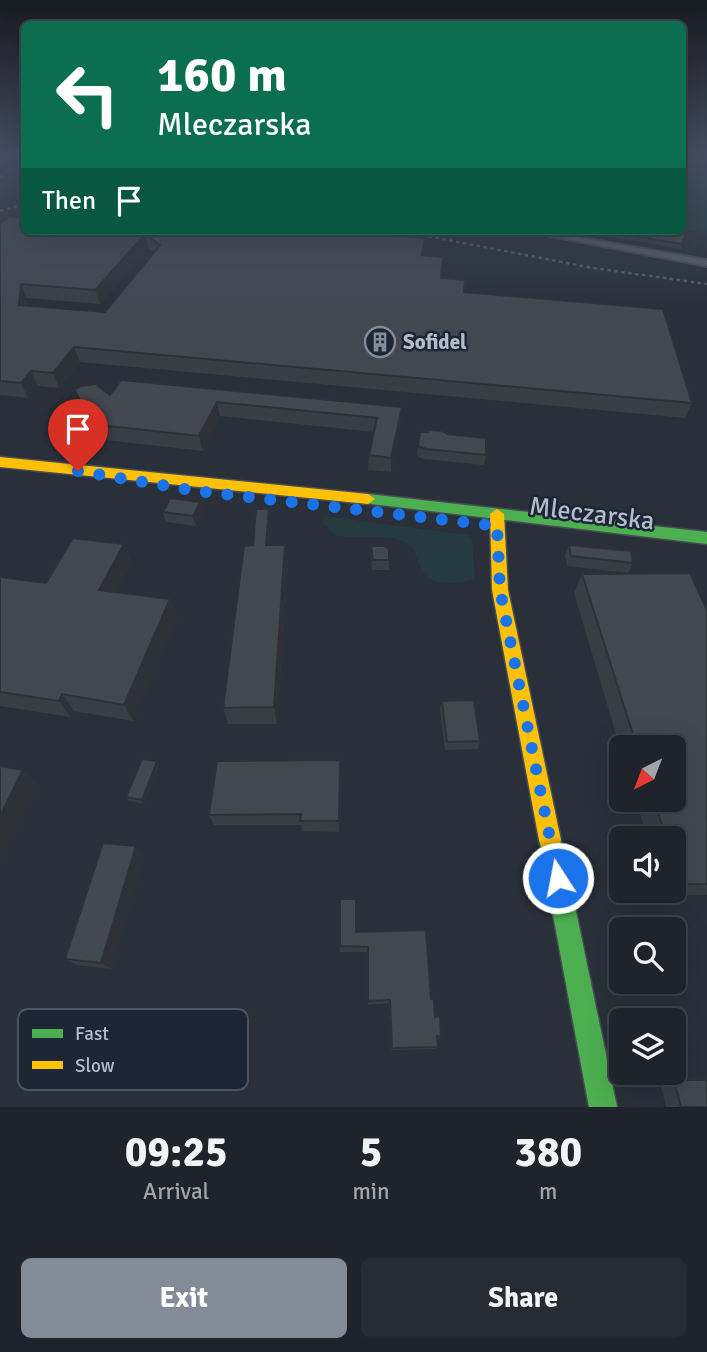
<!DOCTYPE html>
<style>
body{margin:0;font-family:Signika,sans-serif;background:#272c34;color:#f1f3f6;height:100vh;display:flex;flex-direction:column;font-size:26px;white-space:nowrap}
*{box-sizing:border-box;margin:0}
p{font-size:23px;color:#a1a4a9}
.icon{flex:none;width:38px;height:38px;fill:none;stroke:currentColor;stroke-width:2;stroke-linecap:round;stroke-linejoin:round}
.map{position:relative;height:1107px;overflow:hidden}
.side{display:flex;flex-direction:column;background:#1f242c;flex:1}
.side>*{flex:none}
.banner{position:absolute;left:21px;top:21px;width:665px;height:214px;border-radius:10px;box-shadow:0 7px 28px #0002,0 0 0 2px #3c4148;background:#0b6e4f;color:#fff;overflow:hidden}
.needle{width:46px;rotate:222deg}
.tools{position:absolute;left:609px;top:735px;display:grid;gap:14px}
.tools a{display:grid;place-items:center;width:77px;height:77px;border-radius:10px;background:#1f242c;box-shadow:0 7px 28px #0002,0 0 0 2px #3c4148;font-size:35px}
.pin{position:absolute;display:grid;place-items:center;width:60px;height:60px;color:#fff;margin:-72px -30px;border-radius:50% 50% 50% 0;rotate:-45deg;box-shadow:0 0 7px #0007}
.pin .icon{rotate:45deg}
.me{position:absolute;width:77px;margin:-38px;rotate:349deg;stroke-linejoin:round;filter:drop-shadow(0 0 5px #0008)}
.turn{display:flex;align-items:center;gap:24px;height:147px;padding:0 21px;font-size:32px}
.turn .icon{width:91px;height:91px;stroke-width:2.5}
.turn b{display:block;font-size:49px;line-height:60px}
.then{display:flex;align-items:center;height:66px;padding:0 21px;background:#0003;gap:14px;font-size:26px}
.eta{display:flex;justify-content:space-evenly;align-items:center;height:119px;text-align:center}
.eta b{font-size:42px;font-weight:700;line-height:49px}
.button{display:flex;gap:14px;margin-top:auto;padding:14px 21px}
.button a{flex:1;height:80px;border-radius:10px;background:#838b98;color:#fff;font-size:28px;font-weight:700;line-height:80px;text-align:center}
.button a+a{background:#272c34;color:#f1f3f6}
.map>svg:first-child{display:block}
.green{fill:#263b3f}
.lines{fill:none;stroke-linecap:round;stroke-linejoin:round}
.street-casing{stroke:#484c54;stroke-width:4}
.fast-casing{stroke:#484c54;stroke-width:3}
.slow-casing{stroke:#484c54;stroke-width:3}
.street{fill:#5a5e66;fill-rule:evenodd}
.fast{fill:#4caf50;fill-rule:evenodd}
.slow{fill:#ffc107;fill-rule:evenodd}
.rail{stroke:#585d65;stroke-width:2.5;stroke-dasharray:3.5 3.5;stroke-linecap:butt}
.wall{fill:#393e45;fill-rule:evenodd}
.shaded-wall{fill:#2e3238}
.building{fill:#424850;stroke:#2e3238;stroke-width:2;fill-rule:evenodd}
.route{stroke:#1a73e8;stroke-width:12;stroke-dasharray:0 21.6}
.labels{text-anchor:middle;stroke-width:5;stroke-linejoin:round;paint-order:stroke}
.far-poi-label{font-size:21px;font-weight:bold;fill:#b3bcca;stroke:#1c2634;text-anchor:start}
.street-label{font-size:26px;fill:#b3bcca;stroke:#1c2634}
.key{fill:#1c2634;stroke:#495361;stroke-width:2}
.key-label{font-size:19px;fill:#b3bcca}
</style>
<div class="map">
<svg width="707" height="1107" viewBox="0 0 707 1107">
<rect width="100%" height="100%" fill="#29303a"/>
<g class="green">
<path d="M682,156H707V233L683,229Z"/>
<path d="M324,516L467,535L472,539L475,579C459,584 428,588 420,567C416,556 416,546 403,541C383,533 357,540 336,536L323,523Z"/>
</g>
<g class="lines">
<g class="street-casing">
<path id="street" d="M525,231H542L707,260V266Z"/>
</g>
<g class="fast-casing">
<g id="fast">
<path d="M368,494L707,532V544L363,503L361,499L363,495Z"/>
<path d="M550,829L558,832L561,840L617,1107H589L539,840L542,832Z"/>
</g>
</g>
<g class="slow-casing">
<g id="slow">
<path d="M0,457L368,494L375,499L368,504L0,467Z"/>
<path d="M497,509L504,514L508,590L561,840L558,848L550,851L542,848L539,840L492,590L490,514Z"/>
</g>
</g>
<use href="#street" class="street"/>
<use href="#fast" class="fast"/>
<use href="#slow" class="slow"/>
<g class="rail">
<path d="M0,177L24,159"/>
<path d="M0,211L24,204"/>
<path d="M335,231L365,235"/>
<path d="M401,231L593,268L707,284"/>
</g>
</g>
<g class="wall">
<path d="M24,218L336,232L423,255L441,278L464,292L692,403L685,418L80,362L59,388L38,386L28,398L0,395V223ZM148,247L154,252L105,312L26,306V298L100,304Z"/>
<path d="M577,231H682L686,232L681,249Z"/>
<path d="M75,390L110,395L402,407L401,421L391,472L368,470L369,455L374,432L220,416L203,451L69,436L60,432L54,417L81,406Z"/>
<path d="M447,434L486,455L484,465L424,459L417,456L418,446Z"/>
<path d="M163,512H202L196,526L166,522Z"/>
<path d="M272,528L270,545H285L288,564L277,724H228L223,708L253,545Z"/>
<path d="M124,544L131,563L116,592L170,599L177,617L133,721L74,711L71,717L0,706V577L46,583Z"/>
<path d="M569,545L633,563L628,573L567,566L565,555Z"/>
<path d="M371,546L389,560V570H372Z"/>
<path d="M582,574L707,610V895L665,896L663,891H674V838H647L636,800H674V747H621V751L574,593Z"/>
<path d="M442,701L480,741L478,749L445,750L440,709Z"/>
<path d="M340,760L339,832L302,831L301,825H214L209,815Z"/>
<path d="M159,765L144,804L129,801L126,797Z"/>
<path d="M144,856L112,969L77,965L65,959Z"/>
<path d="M618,927L621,929V948H616L612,932Z"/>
<path d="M356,932L431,999L441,1036L437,1039L438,1047L435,1049L391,1050L389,1003L368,1005L367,952H340V946Z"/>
<path d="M630,982H653L654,986L647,989H632Z"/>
<path d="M674,1080L707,1107H666L660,1082Z"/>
</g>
<g class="shaded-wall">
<path d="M145,234L148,247L100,304L95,290Z"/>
<path d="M21,284L26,298L24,319L19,305Z"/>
<path d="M74,347L80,362L59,388L53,373Z"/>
<path d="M31,371L38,386L28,398L21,383Z"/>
<path d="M217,402L220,416L203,451L199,436Z"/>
<path d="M402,407L401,421L391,472V458Z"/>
<path d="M200,502L202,512L196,526L193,516Z"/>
<path d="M269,509L272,528L269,564L266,545Z"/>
<path d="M124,544L131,563L108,609L99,590Z"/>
<path d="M285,545L288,564L277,724L274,707Z"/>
<path d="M170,599L177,617L133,721L124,705Z"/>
<path d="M62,694L74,711L71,717L59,701Z"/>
<path d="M157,761L159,765L144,804L142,800Z"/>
<path d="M23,770L38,785L2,858L0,857V816Z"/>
<path d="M136,846L144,856L112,969L101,963Z"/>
<path d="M197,1036L199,1037L197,1061L194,1060Z"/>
</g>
<g class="building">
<path d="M8,217L24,218V231H325L425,238L422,255L443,257L441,278L465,280L464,292L663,309L692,403L74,347L53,373L31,371L21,383L0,381V223ZM145,234L160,245L105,312L19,305L21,284L95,290Z"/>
<path d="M604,231H682L686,232L682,244Z"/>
<path d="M121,380L402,407L391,458L369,455L377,418L217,402L199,436L62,421L54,417L66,408L82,405L75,390L81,386L96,384L110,395Z"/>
<path d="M428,430L443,431L447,434L486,438V455L426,449L418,446L420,432H428Z"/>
<path d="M170,498L200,502L193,516L163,512Z"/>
<path d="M256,509H269L266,545H285L274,707L223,708L244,546L253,545Z"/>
<path d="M73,538L124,544L99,590L170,599L124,705L62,694L59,701L0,692V577L46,583Z"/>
<path d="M569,545L631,551L633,563L571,556Z"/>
<path d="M371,546H384L389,549V560H373Z"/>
<path d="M690,573L707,610V884H681L674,862V838H666L654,800H674V747H637L582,574Z"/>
<path d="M474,700L480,741L447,742L442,701Z"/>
<path d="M142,759L157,761L142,800L126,797Z"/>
<path d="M340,760L339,821H300L301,814L209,815L217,761Z"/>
<path d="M0,766L23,770L0,816Z"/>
<path d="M103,843L136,846L101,963L65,959Z"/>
<path d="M340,899H356V932L426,930L431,999H434L435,1017L440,1016L441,1036H437L438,1047L392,1048L390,1000L368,1001V947L340,946Z"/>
<path d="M618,927H640V929H621V940Z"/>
<path d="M638,982H653L654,986H639Z"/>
<path d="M674,1080H707V1107H681Z"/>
</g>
<linearGradient id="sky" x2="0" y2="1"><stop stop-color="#171a20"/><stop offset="0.5" stop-color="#434e60"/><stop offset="1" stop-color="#434e60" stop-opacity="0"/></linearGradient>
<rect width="707" height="311" fill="url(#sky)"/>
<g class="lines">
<path class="route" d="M78,471L197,491L497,526L500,590L558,878"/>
</g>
<defs>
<g id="building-ring" transform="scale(1.575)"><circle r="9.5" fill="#1c2634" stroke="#838b98" stroke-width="1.5"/><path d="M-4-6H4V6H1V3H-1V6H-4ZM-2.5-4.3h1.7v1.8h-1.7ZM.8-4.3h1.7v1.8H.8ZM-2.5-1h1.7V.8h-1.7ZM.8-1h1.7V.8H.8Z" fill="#838b98"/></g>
</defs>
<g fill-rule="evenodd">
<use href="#building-ring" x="380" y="342"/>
</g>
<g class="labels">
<g class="far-poi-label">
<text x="403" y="349">Sofidel</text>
</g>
<g class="street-label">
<text transform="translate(592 513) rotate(7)" y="9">Mleczarska</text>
</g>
</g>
<rect x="18" y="1009" width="230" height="81" rx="10" class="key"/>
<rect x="32" y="1029" width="31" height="9" fill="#4caf50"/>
<rect x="32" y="1061" width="31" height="8" fill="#ffc107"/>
<g class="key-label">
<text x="75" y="1040">Fast</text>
<text x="75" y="1072">Slow</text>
</g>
</svg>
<div class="tools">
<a><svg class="needle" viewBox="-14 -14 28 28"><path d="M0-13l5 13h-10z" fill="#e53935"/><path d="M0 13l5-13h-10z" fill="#a1a4a9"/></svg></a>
<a><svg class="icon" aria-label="sound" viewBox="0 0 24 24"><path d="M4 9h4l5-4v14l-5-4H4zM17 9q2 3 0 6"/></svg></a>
<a><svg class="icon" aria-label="search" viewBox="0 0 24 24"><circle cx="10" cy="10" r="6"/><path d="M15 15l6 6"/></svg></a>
<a><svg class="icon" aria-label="layers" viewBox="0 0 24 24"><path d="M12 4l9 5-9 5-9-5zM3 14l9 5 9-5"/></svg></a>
</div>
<div class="pin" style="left:78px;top:471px;background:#d93025"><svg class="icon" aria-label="arrive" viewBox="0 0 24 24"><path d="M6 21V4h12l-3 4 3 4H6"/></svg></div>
<svg class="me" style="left:558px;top:878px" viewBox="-20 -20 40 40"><circle r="17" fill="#1a73e8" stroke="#fff" stroke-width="3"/><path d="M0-11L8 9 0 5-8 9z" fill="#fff"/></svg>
<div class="banner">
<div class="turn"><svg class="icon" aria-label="left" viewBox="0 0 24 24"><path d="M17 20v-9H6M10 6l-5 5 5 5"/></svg><div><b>160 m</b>Mleczarska</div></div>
<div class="then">Then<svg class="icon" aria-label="arrive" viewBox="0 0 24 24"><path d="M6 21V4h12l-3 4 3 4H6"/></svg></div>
</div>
</div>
<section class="side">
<div class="eta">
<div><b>09:25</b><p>Arrival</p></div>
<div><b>5</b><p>min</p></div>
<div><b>380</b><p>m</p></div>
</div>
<div class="button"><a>Exit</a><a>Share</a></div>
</section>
